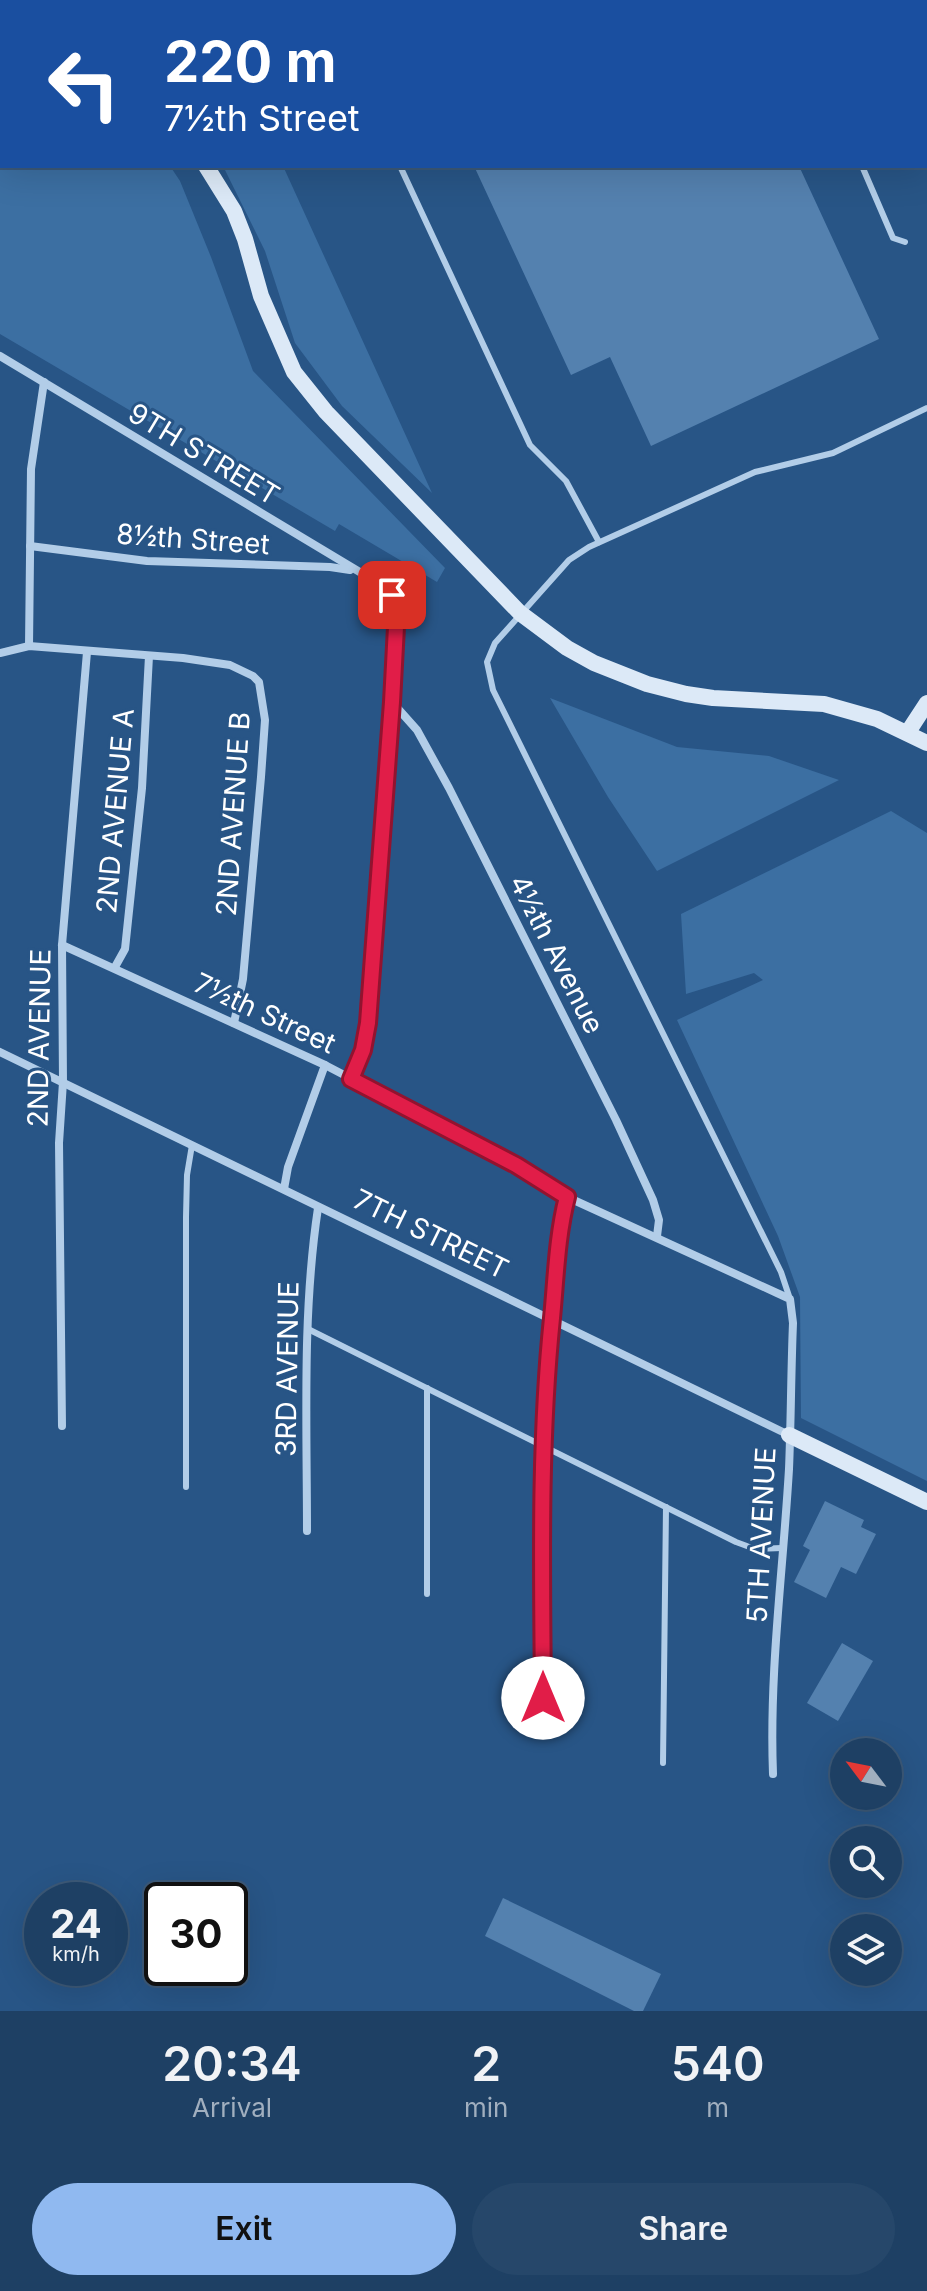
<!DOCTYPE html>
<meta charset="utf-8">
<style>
body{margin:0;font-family:Inter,sans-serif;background:#26476a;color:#f1f3f6;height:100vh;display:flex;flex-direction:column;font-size:30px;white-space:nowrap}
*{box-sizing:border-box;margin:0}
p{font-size:26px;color:#a1afbf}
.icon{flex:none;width:44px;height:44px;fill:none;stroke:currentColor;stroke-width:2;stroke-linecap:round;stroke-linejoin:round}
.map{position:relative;height:2011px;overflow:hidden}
.sheet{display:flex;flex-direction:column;background:#1e4064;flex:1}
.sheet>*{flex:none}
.top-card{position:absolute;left:0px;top:0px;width:928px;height:168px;box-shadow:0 8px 32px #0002,0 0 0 2px #3c5978;background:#1a4fa0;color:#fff;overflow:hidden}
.needle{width:52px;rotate:302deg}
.buttons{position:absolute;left:830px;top:1738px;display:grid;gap:16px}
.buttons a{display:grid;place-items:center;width:72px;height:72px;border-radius:50%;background:#1e4064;box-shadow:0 8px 32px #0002,0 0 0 2px #3c5978;font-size:40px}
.speed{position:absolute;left:24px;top:1882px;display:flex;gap:16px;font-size:40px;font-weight:700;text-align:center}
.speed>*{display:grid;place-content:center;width:104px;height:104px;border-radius:50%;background:#1e4064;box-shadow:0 8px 32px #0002,0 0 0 2px #3c5978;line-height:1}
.speed small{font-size:20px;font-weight:400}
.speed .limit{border:4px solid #111;border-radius:12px;background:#fff;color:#111}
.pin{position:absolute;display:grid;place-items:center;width:68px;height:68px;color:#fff;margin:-34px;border-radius:16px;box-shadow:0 4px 12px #0006}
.me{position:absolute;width:88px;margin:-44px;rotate:0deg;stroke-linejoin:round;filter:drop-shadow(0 0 6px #0008)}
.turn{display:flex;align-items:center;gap:28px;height:168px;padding:0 32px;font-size:36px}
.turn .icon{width:104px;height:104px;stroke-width:2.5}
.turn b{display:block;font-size:56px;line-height:68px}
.eta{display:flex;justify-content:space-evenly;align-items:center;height:136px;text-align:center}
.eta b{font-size:48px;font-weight:600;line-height:56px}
.action{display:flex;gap:16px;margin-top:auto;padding:16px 32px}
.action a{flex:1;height:92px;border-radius:48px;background:#90b9f0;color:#111;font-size:32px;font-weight:600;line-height:92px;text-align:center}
.action a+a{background:#26476a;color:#f1f3f6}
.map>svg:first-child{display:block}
.green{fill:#3c6fa2}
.building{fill:#5481af}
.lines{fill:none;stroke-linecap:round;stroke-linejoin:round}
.lane{stroke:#b2cde8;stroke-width:6}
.street{stroke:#b2cde8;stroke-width:8}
.secondary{stroke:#dce9f7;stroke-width:16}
.route-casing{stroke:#92132f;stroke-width:20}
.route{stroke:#e11d48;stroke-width:14}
.labels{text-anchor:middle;stroke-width:6;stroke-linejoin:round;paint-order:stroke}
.street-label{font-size:28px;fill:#fff;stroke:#285586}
</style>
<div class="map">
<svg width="927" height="2011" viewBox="0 0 927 2011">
<rect width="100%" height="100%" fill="#285586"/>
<g class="green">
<path d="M0,97L2,166H170L180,181L211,257L253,371L445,568L437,582L339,524L335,531L0,334Z"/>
<path d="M223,166H283L432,493L342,406L295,343L265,251Z"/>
<path d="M550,698L677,747L769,756L839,780L657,871L608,797Z"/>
<path d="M891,811L927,833V1481L801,1418L800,1297L778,1236L677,1020L763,980L754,973L686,994L681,914Z"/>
</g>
<g class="building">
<path d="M474,166H799L879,339L651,446L610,357L571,375Z"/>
<path d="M825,1501L864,1520L861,1527L876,1534L856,1574L841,1567L826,1598L794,1582L810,1550L803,1546Z"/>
<path d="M842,1643L873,1661L838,1721L807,1703Z"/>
<path d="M503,1898L661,1974L643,2011H634L485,1936Z"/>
</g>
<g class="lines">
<g class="lane">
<path d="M323,0L324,2"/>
<path d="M786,0L787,2"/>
<path d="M908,2L913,0"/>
<path d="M400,166L530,445L566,481L599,542"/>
<path d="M862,166L893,238L905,242"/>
<path d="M790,1299L781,1272L493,690L487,662L495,643L569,560L589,547L755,472L833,453L927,408"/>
<path d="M308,1329L736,1542L755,1549L782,1548"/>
<path d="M186,1487V1217L187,1175L192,1145"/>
<path d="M427,1594V1388"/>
<path d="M663,1763L666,1507"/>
</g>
<g class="street">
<path d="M0,356L378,583L392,595L397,608L392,702L368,1023L363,1050L351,1079"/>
<path d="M30,546L147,561L330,567L350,570"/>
<path d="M29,646L31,469L44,382"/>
<path d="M0,653L29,646L183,658L230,665L253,676L259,682L265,720L261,777L243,979L234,1023"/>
<path d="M392,702L417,730L449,788L616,1120L653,1200L659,1220L657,1236"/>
<path d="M62,945L325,1065L516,1165L567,1197L790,1299L793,1323C791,1371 791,1421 789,1469C783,1571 769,1673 773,1774"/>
<path d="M115,967L125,949L142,788L149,656"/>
<path d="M0,1052L789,1435"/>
<path d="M284,1189L288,1167L325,1065"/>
<path d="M62,1426L59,1143L63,1082L62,945L87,652"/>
<path d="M307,1531C307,1424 302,1314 318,1208"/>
<path d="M543,1698C543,1571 539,1444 552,1318C556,1277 557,1236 567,1197"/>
</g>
<g class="secondary">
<path d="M123,0L124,2"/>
<path d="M206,166L234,211L245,239L261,296L294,372L326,412L520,613L567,648L594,663L647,684L686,694L713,698L824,704L877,719L927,743"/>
<path d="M908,732L927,703"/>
<path d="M789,1435L927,1502"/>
</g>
</g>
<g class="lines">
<g class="route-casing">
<path id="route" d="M392,595L397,608L392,702L368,1023L363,1050L351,1079L516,1165L567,1197C557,1236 556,1277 552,1318C539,1444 542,1571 543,1698"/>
</g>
<use href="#route" class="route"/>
</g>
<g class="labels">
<g class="street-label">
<text transform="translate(204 454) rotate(31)" y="10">9TH STREET</text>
<text transform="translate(193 539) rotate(4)" y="10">8½th Street</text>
<text transform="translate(115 811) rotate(-85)" y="10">2ND AVENUE A</text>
<text transform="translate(233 814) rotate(-86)" y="10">2ND AVENUE B</text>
<text transform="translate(557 954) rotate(63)" y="10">4½th Avenue</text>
<text transform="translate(265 1013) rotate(25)" y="10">7½th Street</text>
<text transform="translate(39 1038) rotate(-89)" y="10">2ND AVENUE</text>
<text transform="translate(431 1234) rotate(26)" y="10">7TH STREET</text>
<text transform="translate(287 1369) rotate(-89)" y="10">3RD AVENUE</text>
<text transform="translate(761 1535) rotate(-87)" y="10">5TH AVENUE</text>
</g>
</g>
</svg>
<div class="buttons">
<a><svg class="needle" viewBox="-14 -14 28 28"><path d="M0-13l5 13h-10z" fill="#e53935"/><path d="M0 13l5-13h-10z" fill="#a1afbf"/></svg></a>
<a><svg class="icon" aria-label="search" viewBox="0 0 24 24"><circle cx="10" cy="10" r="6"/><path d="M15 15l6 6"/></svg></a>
<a><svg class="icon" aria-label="layers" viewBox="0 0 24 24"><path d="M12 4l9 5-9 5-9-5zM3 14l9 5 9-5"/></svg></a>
</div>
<div class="speed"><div>24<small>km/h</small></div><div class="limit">30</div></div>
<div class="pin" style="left:392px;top:595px;background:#d93025"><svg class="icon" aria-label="arrive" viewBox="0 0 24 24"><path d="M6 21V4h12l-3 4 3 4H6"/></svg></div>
<svg class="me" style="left:543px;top:1698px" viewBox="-20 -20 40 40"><circle r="19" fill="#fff"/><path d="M0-13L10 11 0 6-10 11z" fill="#e11d48"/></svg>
<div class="top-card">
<div class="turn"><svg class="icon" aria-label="left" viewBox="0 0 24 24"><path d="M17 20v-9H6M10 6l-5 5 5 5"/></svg><div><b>220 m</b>7½th Street</div></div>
</div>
</div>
<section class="sheet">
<div class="eta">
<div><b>20:34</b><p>Arrival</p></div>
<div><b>2</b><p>min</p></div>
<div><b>540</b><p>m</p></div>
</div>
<div class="action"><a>Exit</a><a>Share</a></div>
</section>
